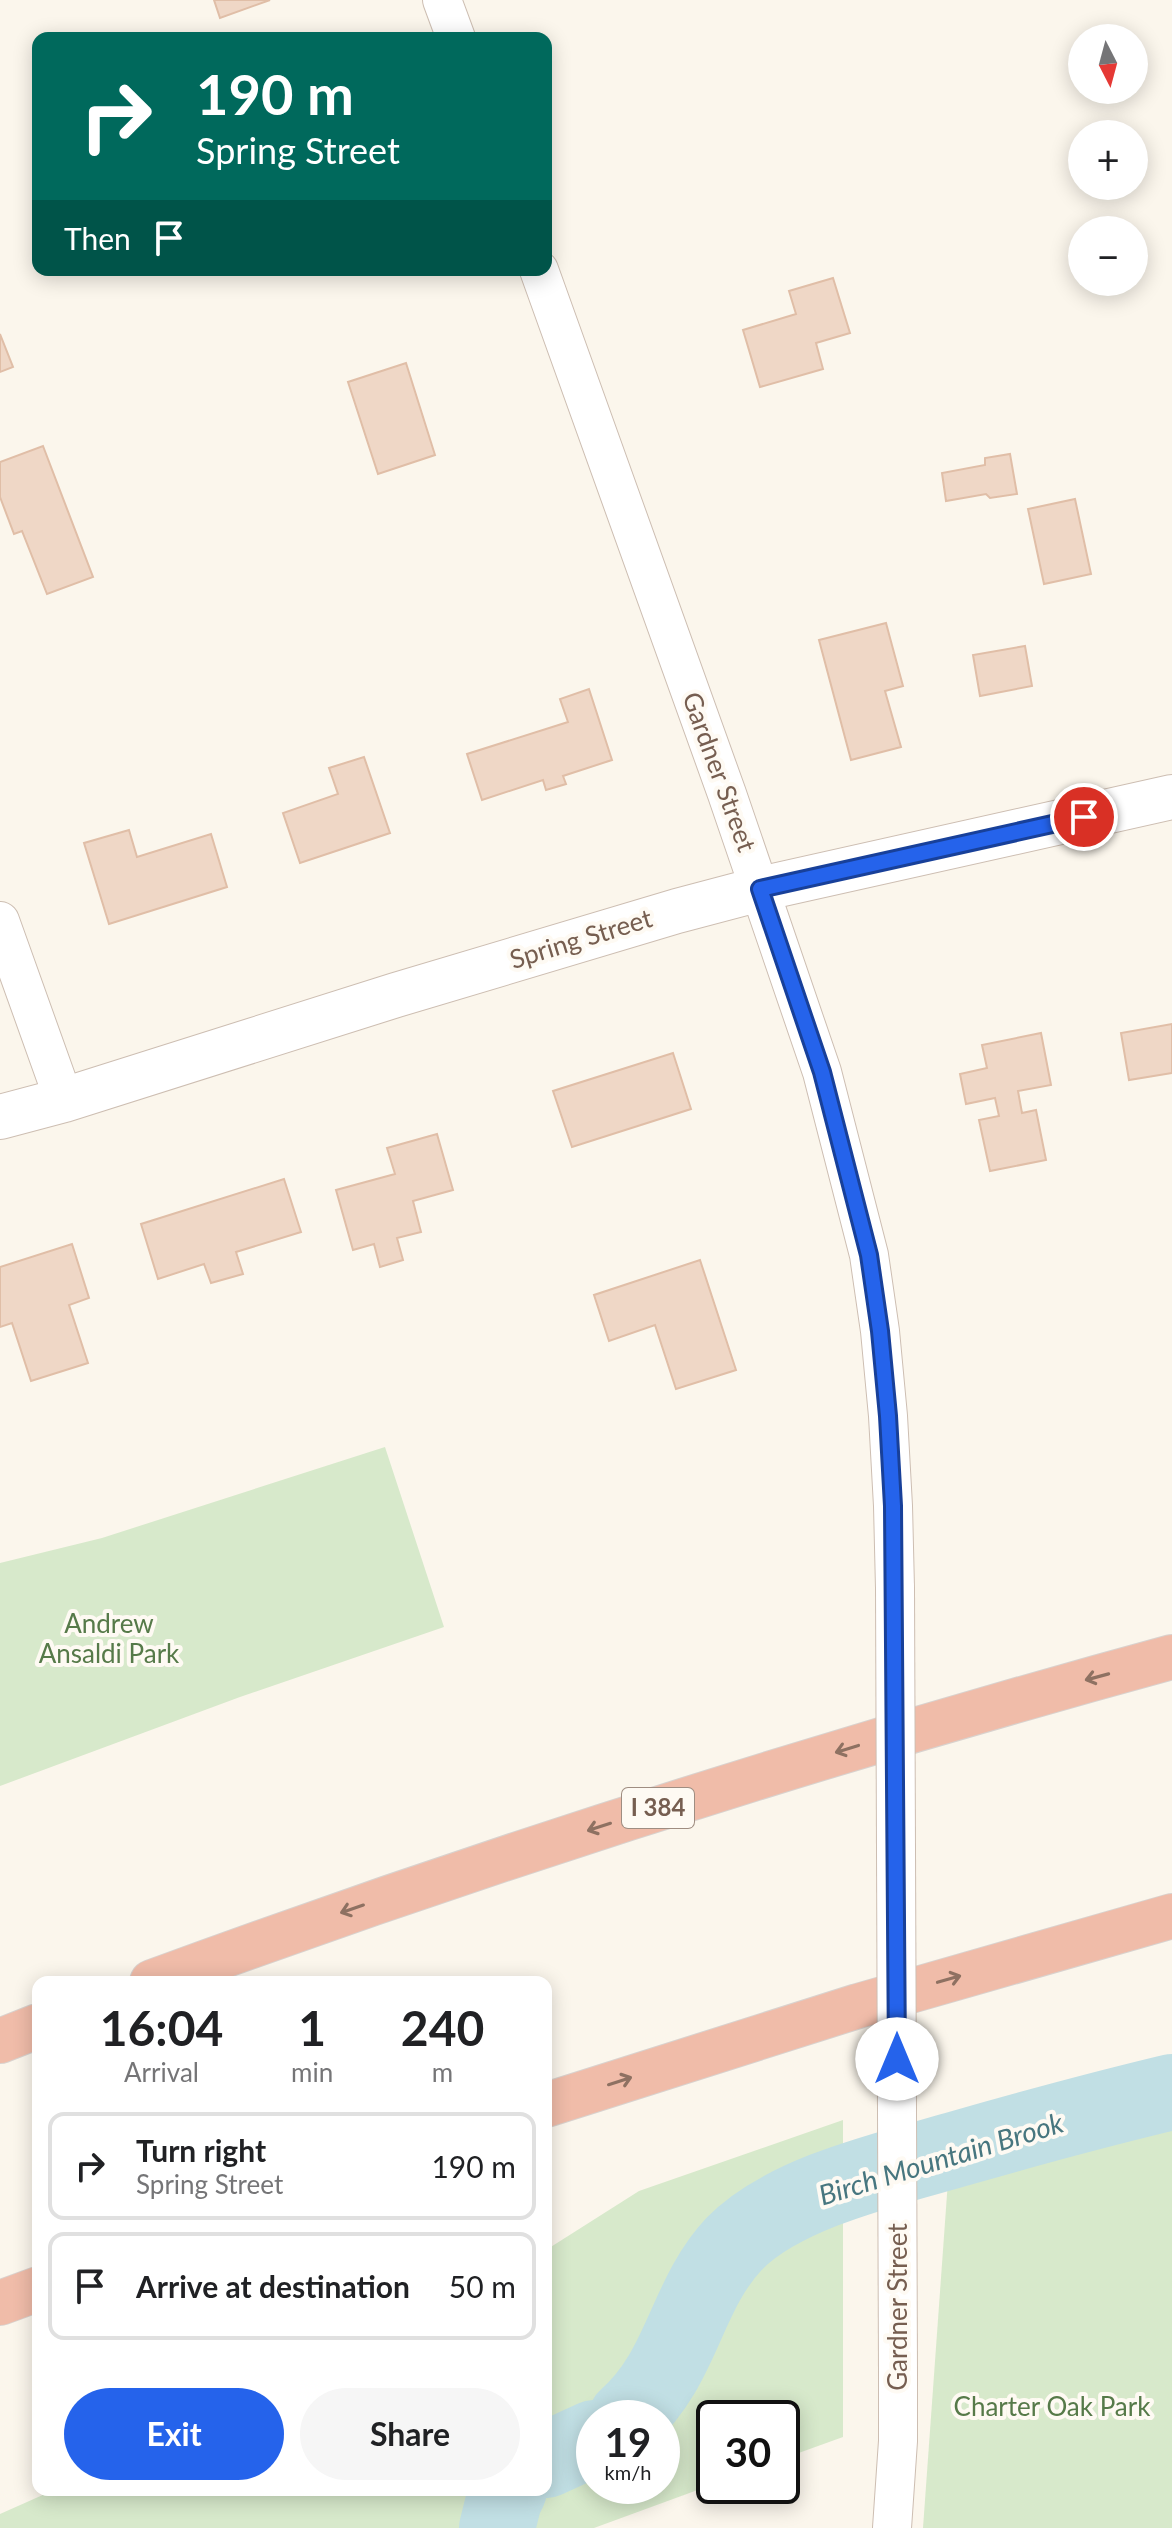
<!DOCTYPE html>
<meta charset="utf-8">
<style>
body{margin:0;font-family:Lato,sans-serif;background:#f6f6f6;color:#202124;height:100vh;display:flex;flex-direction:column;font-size:30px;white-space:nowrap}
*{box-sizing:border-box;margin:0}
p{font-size:26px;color:#757577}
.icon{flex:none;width:44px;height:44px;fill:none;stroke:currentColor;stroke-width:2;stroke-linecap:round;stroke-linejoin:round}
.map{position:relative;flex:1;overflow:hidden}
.drawer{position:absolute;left:32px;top:1976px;width:520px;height:520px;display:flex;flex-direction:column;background:#fff;border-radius:16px;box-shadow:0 4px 20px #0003}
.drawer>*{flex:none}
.guide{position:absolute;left:32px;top:32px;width:520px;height:244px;border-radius:16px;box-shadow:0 4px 20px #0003;background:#00695c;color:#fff;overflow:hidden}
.needle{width:52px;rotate:174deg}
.controls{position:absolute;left:1068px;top:24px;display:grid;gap:16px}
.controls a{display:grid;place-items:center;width:80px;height:80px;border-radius:50%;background:#fff;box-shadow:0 4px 20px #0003;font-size:40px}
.speed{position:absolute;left:576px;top:2400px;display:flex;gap:16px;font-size:40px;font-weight:700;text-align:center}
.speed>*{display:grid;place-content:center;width:104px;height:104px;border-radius:50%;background:#fff;box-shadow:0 4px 20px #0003;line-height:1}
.speed small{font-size:20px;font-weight:400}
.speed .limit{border:4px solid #111;border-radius:12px;background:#fff;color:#111}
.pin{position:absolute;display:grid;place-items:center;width:68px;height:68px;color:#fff;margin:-34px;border:4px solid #fff;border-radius:50%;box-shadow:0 2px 8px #0007}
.me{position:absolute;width:88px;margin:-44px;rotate:0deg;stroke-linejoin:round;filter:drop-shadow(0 0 6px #0008)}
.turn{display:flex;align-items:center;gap:28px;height:168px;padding:0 32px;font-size:36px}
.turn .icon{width:104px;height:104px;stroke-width:2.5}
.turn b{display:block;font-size:56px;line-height:68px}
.then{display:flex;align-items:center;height:76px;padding:0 32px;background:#0003;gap:16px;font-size:30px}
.eta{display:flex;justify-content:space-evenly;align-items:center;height:136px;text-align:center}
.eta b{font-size:48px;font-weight:700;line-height:56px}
.cta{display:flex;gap:16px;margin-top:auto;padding:16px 32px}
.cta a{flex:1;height:92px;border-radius:48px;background:#2563eb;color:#fff;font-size:32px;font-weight:700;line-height:92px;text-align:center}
.cta a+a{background:#f6f6f6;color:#202124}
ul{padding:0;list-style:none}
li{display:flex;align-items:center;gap:24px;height:108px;margin:0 16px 12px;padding:0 16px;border:4px solid #e0e0e0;border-radius:16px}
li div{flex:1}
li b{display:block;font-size:30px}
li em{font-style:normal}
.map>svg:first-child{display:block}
.green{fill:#d7e9cb;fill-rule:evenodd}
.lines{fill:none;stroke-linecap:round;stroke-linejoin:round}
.river{stroke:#c1dfe4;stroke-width:76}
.building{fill:#efd7c6;stroke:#e0bea7;stroke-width:2}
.minor-casing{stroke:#cdbeb2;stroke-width:40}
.tertiary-casing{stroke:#cdbeb2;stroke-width:46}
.motorway-casing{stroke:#d9d2ce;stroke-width:46}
.minor{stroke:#fff;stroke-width:38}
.tertiary{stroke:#fff;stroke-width:44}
.motorway{stroke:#f0bca9;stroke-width:44}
.minor-bridge-casing{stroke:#cdbeb2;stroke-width:40;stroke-linecap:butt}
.minor-bridge{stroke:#fff;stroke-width:38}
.oneway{stroke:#8e7162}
.route-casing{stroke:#184099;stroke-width:20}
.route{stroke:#2563eb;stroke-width:14}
.labels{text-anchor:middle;stroke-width:8;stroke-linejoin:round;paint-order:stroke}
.shield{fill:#fefaf3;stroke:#9f8d81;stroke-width:2}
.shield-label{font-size:24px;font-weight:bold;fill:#765e50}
.street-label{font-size:26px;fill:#765e50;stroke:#fefaf3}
.park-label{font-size:26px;fill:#567a49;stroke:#fefaf3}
.water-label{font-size:28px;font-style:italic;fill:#47767f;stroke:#fefaf3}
</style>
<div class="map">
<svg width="1172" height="2528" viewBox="0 0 1172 2528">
<rect width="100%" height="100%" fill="#fbf6ec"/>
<g class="green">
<path d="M385,1447L444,1627L240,1697L0,1786V1563L102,1538Z"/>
<path d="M1172,2055V2528H923L952,2125Z"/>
<path d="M843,2120V2437L782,2459V2418H714V2484L594,2528H0V2514L54,2490H546V2250L639,2191ZM594,2418H662V2486H594Z"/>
</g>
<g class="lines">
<g class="river">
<path d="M626,2418C683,2368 685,2296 734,2244C784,2192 892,2168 961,2148C1031,2128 1101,2109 1172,2092"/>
<path d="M546,2460L594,2438"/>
<path d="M497,2528L504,2500L509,2490"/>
</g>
</g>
<g class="building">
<path d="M214,0H270L220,18Z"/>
<path d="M833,278L850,333L816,343L823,369L760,387L743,330L796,314L789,291Z"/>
<path d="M0,334L13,367L0,372Z"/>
<path d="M406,363L435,455L378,474L348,382Z"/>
<path d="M43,446L93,577L47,594L22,531L14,534L0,497V462Z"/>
<path d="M1010,454L1017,494L990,498L986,494L946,501L942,473L985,465V458Z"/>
<path d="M1075,499L1091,574L1044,584L1028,509Z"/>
<path d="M886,623L903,686L885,691L901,747L851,760L819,640Z"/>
<path d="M1025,646L1032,686L980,696L973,655Z"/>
<path d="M589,689L612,760L563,776L566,784L546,790L543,780L482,800L467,754L568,722L560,699Z"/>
<path d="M364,757L390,833L300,863L283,813L338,794L329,768Z"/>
<path d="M129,830L137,857L211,834L227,887L109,924L84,843Z"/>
<path d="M1172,1024V1073L1129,1080L1121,1033Z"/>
<path d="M1041,1033L1051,1085L1018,1091L1022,1113L1036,1110L1046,1160L990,1171L979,1120L999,1116L995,1098L966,1104L960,1074L987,1068L982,1045Z"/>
<path d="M673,1053L691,1109L572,1147L553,1091Z"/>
<path d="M437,1134L453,1190L413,1201L421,1232L397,1238L403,1260L380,1267L374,1244L353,1250L336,1190L395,1174L387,1148Z"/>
<path d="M284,1179L301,1232L236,1252L243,1274L211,1283L204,1264L158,1279L141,1224Z"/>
<path d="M72,1244L89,1298L69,1305L88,1363L31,1381L12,1323L0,1327V1267Z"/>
<path d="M700,1260L736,1370L676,1389L655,1325L609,1341L594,1295Z"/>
</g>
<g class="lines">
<g class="minor-casing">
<g id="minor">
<path d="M442,0L456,38"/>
<path d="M539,270L727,794L822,1072L869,1255L880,1331L888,1416L893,1506L895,1588"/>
<path d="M0,921L64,1100"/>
<path d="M892,2528L898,2441V2373"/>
</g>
</g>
<g class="tertiary-casing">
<path id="tertiary" d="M0,1117L64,1100L396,995L677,911L760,889L1172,797"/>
</g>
<g class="motorway-casing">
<g id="motorway">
<path d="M152,1982C487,1859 827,1751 1172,1657"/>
<path d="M0,2041L38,2026"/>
<path d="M546,2105L858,2006L1172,1916"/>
<path d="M0,2303L38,2289"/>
</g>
</g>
<use href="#minor" class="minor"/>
<use href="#tertiary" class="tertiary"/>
<use href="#motorway" class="motorway"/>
<g class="minor-bridge-casing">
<path id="minor-bridge" d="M895,1588L898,2373"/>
</g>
<use href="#minor-bridge" class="minor-bridge"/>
</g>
<defs><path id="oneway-shaft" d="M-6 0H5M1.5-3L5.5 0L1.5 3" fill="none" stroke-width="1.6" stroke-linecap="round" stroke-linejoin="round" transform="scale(2)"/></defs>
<g class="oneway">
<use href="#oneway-shaft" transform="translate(1097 1677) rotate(165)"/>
<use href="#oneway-shaft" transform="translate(847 1749) rotate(163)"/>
<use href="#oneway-shaft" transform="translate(599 1827) rotate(162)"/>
<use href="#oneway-shaft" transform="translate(352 1909) rotate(161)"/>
<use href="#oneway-shaft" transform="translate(949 1979) rotate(-16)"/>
<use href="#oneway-shaft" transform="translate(620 2081) rotate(-18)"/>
</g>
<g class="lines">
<g class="route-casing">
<path id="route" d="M897,2059L893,1506L888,1416L880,1331L869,1255L822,1072L760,889L1084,817"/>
</g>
<use href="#route" class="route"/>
</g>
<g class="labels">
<rect class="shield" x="622" y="1788" width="72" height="40" rx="6"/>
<g class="shield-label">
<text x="658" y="1816">I 384</text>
</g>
<g class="street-label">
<text transform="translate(719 772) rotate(70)" y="9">Gardner Street</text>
<text transform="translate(581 939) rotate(-17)" y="9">Spring Street</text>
<text transform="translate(898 2307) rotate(-90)" y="9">Gardner Street</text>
</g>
<g class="park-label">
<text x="109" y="1633">Andrew<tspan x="109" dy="30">Ansaldi Park</tspan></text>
<text x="1052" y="2416">Charter Oak Park</text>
</g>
<g class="water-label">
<text transform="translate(941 2159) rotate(-17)" y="10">Birch Mountain Brook</text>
</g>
</g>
</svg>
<div class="controls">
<a><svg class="needle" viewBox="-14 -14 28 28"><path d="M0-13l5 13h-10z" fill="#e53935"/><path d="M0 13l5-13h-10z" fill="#757577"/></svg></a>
<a>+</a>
<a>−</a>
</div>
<div class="speed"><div>19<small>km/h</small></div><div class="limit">30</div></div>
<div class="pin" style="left:1084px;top:817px;background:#d93025"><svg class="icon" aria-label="arrive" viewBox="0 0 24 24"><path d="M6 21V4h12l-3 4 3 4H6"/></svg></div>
<svg class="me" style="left:897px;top:2059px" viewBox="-20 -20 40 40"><circle r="19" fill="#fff"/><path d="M0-13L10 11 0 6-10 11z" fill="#2563eb"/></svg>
<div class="guide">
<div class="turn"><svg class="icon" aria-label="right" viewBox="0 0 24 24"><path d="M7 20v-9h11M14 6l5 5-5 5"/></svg><div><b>190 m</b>Spring Street</div></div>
<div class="then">Then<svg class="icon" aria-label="arrive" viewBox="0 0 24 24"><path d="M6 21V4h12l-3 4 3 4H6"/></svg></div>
</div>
<section class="drawer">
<div class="eta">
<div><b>16:04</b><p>Arrival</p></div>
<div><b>1</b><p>min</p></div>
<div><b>240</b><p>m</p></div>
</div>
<ul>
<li><svg class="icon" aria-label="right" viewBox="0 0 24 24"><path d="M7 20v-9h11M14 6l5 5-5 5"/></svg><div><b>Turn right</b><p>Spring Street</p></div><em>190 m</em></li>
<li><svg class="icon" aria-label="arrive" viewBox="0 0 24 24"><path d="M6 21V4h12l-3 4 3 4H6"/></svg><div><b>Arrive at destination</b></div><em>50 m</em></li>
</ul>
<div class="cta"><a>Exit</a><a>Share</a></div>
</section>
</div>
